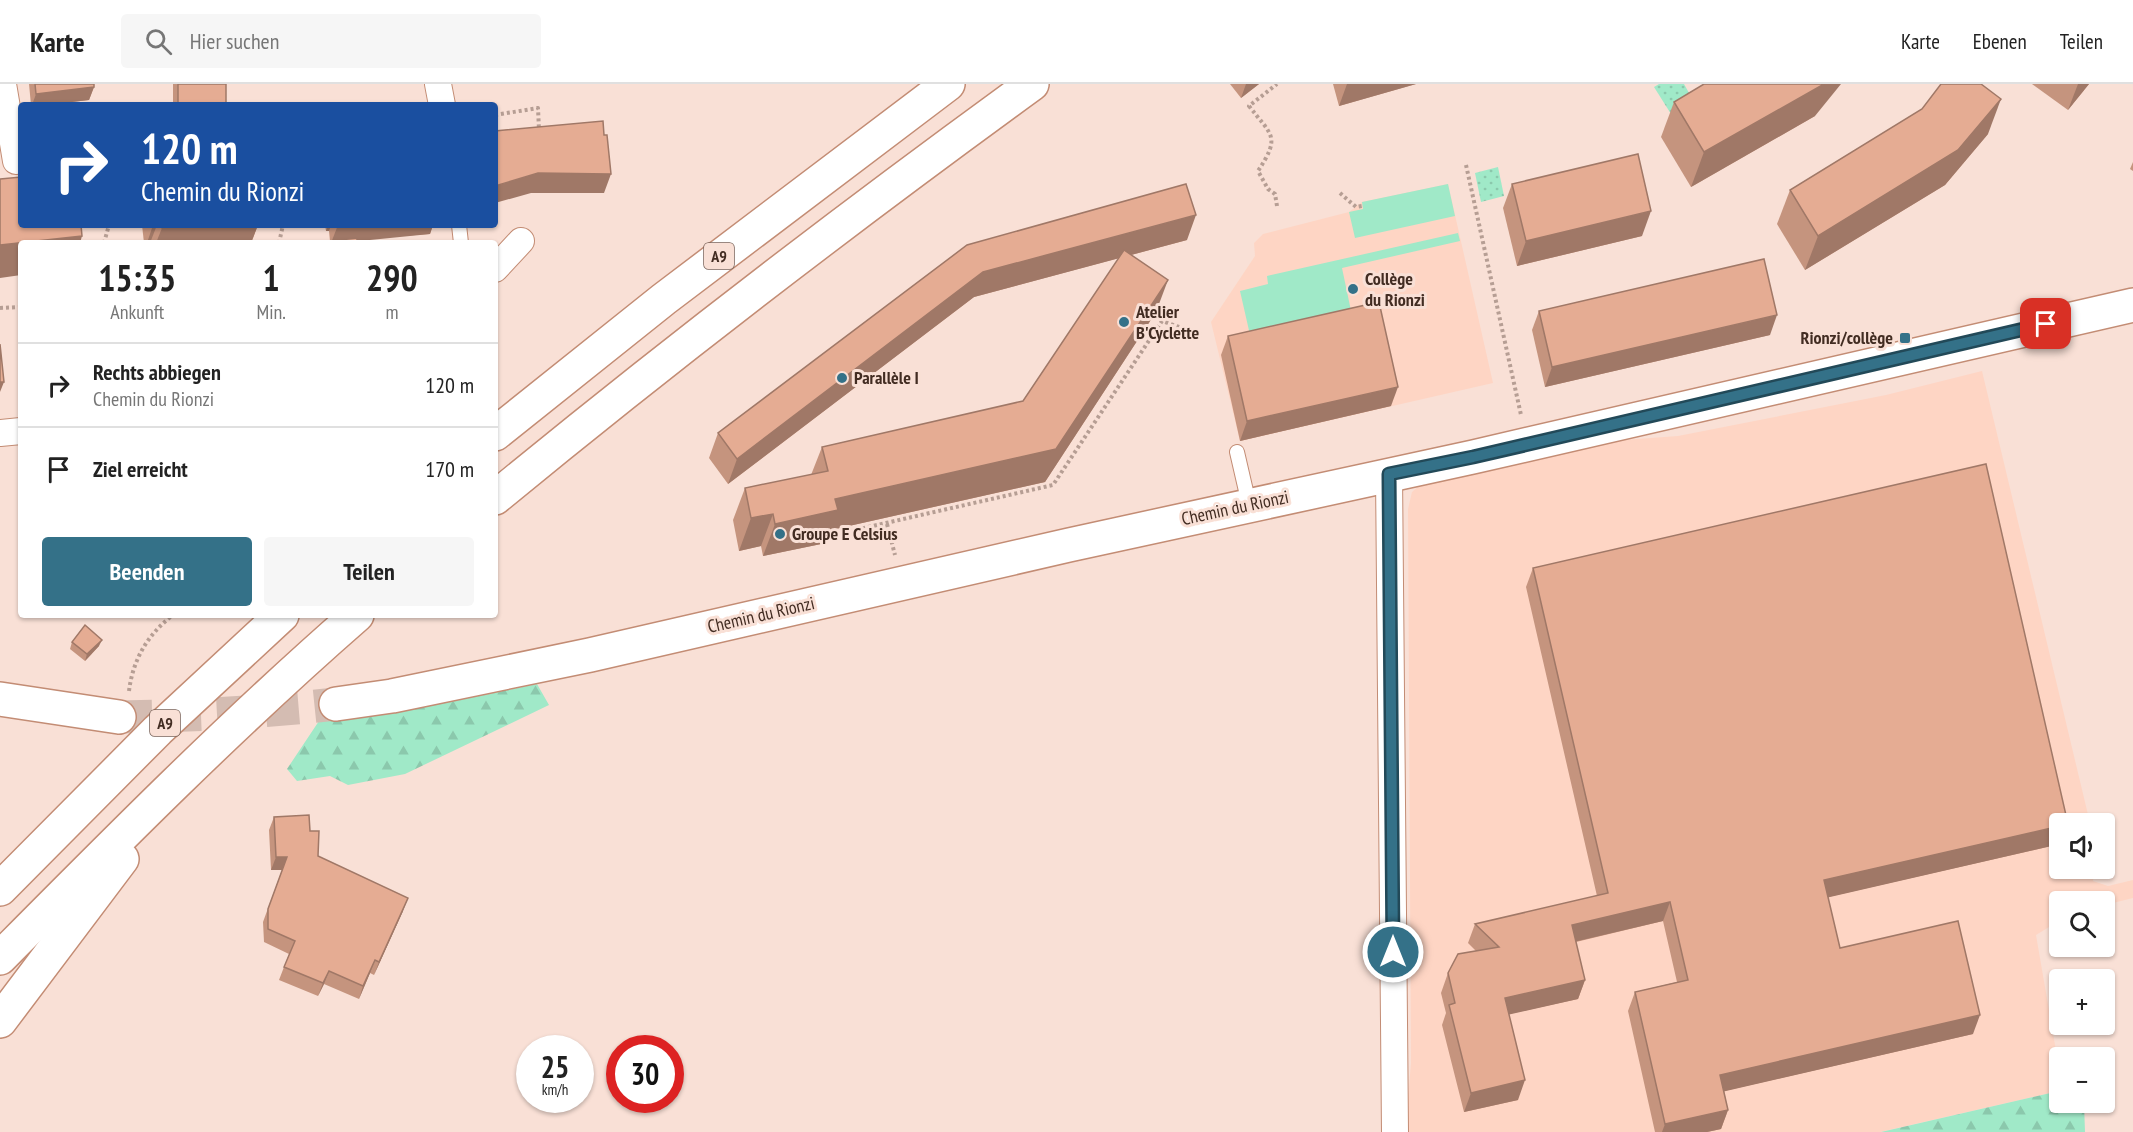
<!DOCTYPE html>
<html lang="de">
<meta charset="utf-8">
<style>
body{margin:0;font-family:"PT Sans Narrow",sans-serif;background:#f6f6f6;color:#222;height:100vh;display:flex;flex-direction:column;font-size:22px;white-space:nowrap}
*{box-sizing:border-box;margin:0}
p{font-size:20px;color:#767676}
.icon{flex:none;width:33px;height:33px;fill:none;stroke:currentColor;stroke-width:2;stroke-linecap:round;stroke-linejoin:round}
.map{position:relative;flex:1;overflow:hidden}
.panel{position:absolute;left:18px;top:156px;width:480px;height:378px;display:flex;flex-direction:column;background:#fff;border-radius:6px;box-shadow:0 2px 4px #0004}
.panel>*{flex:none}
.top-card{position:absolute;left:18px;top:18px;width:480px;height:126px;border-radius:6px;box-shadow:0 2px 4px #0004;background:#1a4fa0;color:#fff;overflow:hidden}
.tools{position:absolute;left:2049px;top:729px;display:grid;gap:12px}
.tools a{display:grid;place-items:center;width:66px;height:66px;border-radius:6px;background:#fff;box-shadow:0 2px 4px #0004;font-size:30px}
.speed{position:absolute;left:516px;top:951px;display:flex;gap:12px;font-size:30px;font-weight:700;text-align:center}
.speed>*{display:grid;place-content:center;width:78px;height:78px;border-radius:50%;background:#fff;box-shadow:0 2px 4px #0004;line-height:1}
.speed small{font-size:15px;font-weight:400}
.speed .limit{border:9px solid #d22;background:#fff;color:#111}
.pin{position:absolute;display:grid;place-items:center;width:51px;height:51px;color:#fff;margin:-26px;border-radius:12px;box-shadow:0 3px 9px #0006}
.me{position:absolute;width:66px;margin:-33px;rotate:0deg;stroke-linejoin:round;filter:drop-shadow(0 0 4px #0008)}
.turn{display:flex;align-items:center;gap:21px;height:126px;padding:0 24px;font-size:27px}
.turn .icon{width:78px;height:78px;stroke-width:2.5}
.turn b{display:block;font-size:42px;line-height:51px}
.eta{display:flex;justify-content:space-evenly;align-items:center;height:102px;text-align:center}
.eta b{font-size:36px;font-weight:700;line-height:42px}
.button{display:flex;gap:12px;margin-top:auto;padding:12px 24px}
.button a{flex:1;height:69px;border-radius:6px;background:#347188;color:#fff;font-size:24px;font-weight:700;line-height:69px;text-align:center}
.button a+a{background:#f6f6f6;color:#222}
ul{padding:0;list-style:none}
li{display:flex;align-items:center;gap:18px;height:84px;padding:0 24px;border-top:2px solid #e0e0e0}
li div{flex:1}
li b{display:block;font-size:22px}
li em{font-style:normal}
header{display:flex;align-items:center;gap:36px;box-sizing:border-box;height:84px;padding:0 30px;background:#fff;border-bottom:2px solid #e0e0e0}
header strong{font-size:28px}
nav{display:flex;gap:33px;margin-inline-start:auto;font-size:21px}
.search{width:420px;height:54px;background:#f6f6f6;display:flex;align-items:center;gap:15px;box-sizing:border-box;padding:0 21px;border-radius:6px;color:#767676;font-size:22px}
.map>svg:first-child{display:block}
.built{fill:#fed5c4}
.grass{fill:url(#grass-dots)}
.forest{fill:url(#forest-firs)}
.green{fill:#a0e9c8}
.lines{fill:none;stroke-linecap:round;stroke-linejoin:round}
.secondary-tunnel{stroke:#d4bcb2;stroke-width:33;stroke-dasharray:33 16;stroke-linecap:butt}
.lane-casing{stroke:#c38c74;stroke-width:16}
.street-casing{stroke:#c38c74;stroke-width:28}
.secondary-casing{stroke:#c38c74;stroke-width:36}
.highway-casing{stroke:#c38c74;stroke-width:36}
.path{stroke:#b69e94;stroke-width:4;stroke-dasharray:3 3;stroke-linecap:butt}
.lane{stroke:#fff;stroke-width:14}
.street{stroke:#fff;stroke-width:26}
.secondary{stroke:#fff;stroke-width:33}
.highway{stroke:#fff;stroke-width:33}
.wall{fill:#c5947e}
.shaded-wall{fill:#a07867}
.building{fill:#e5ac93;stroke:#a07867;stroke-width:1.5}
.route-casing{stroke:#224958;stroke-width:15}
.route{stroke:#347188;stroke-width:10}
.poi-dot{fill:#347188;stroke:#f9e0d6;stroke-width:2}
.labels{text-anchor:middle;stroke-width:6;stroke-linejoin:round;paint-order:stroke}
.shield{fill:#f9e0d6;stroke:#796258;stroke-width:1.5}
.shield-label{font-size:16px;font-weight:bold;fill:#422c22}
.poi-label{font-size:18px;font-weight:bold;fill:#422c22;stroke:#f9e0d6;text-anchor:start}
.street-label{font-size:18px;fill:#422c22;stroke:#f9e0d6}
</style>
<header>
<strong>Karte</strong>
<div class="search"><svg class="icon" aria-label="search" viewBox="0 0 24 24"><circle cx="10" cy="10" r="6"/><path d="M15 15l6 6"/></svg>Hier suchen</div>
<nav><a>Karte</a><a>Ebenen</a><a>Teilen</a></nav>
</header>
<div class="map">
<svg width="2133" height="1048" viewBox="0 0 2133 1048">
<defs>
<pattern id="grass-dots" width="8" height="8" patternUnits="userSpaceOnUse" patternTransform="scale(1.5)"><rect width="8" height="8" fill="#a0e9c8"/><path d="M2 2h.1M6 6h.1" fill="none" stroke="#8bc8ac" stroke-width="1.8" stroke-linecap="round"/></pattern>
<pattern id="forest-firs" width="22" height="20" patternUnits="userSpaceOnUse" patternTransform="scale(1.5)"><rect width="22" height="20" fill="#a0e9c8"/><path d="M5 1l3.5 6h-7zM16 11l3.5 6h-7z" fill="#8bc8ac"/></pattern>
</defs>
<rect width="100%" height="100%" fill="#f9e0d6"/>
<g class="built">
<path d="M1448,100L1493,299L1240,357L1211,238L1255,172L1254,159L1263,150L1349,128L1362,118Z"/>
<path d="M1982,287L2090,739L2060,740V784L2094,785L2093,797L2108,802L2133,796V814L2105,821L2104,818H2060L2059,837L2036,851L2059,984V1007L1880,1048H1405L1411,979L1408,425L1412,408L1431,391L1569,360L1678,352L1886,311Z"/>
</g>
<g class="grass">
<path d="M1659,0H1684L1693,16L1671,30L1654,3Z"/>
<path d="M1498,83L1504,112L1481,118L1475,89Z"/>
</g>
<g class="forest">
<path d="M537,600L549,621L405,690L348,701L330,692L297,697L287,685L319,637L450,618Z"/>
<path d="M2059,1007L2060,1018L2084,1019L2085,1048H1881Z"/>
</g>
<g class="green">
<path d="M1448,100L1455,132L1355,154L1349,128L1363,125L1362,118Z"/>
<path d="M1458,149L1460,157L1342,184L1354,241L1253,264L1240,207L1268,200L1267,192Z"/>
</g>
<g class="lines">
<path class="secondary-tunnel" d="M119,633C192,632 263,628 336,620"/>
<g class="lane-casing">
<g id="lane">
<path d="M459,141L461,159"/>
<path d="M1237,368L1249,420"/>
</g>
</g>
<g class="street-casing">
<g id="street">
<path d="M3,0L16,77L21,76"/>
<path d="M438,0L442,21"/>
<path d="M495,185L521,157"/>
<path d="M0,349L21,347"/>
<path d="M1389,390L1395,1048"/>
</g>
</g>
<g class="secondary-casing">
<g id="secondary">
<path d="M0,615L119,633"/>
<path d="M336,620L392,612L590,571L1069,461L1473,373L2133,221"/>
</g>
</g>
<g class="highway-casing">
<g id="highway">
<path d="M495,350L664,215L948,0"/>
<path d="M495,414C670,270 849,133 1032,0"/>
<path d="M0,805L158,646L282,531"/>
<path d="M0,874C116,757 232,640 357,531"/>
<path d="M0,937L122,775"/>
</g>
</g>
<g class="path">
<path d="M495,31L538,24L539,46"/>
<path d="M1466,81L1521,331"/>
<path d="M1340,109L1356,123L1362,122"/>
<path d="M1277,122L1275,110L1268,105L1258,87C1281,52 1272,52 1249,22L1277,0"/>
<path d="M104,159L109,141"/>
<path d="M279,159L283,141"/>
<path d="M0,224L21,223"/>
<path d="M887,440L895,471"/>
<path d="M833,451L1053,401L1162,237L1179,243"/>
<path d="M129,607C133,575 148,550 173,531"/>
</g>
<use href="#lane" class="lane"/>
<use href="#street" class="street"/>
<use href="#secondary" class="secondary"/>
<use href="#highway" class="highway"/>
</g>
<g class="wall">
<path d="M29,0H94V3L89,16L46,21H31Z"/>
<rect x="173" y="0" width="53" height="21"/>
<path d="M1230,0H1259L1241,14Z"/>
<path d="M1333,0H1416L1339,22Z"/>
<path d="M2032,0H2089L2068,26Z"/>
<path d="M1674,18L1815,32L1691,103L1661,53Z"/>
<path d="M1988,50L1945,101L1805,186L1777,140L1790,106Z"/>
<path d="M2133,78V87L2130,85Z"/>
<path d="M1512,100L1642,152L1517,182L1503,124Z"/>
<path d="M142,141H258L251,159H144Z"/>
<path d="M325,141H433L430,150L330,157L329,147H326Z"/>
<path d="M1187,156L1131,171L1156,228L1045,398L831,446L826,459L763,472L761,462L739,467L733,436L745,404L811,391L822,363L1023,317L1119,174L974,213L728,400L709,374L718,349L967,161Z"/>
<path d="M1539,227L1770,251L1545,303L1532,246Z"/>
<path d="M1228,252L1391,322L1240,357L1221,271Z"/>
<path d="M1533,484L2060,760L1828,813L1840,864L1973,950L1724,1007L1728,1026L1721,1045L1707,1048H1655L1628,927L1635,908L1677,898L1663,837L1576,858L1585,896L1578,915L1509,930L1518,1016L1464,1028L1442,941L1446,929L1441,909L1448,889L1476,867L1468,859L1475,840L1597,812L1526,503Z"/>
<path d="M72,558L99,562L85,577L70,565Z"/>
<path d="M274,733L310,747L318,772L403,827L374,891L370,889L359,915L324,900L318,912L279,896L289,870L264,858L263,838L282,786H271L269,746Z"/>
</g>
<g class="shaded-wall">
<path d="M1246,0H1259L1241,14Z"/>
<path d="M1347,0H1416L1339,22Z"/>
<path d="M1824,0H1841L1815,32L1691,103L1704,68Z"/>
<path d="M2078,0H2089L2068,26Z"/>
<path d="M94,3L89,16L46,21H32L36,10Z"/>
<path d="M2001,15L1988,50L1945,101L1805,186L1818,152Z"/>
<path d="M178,19L226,20V21H177Z"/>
<path d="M538,89L611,90L604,109H531L495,119V102Z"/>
<path d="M1651,127L1642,152L1517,182L1526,157Z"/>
<path d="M1196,131L1187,156L974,213L728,400L737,375L983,188Z"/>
<path d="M153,141H157L150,159H147Z"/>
<path d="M188,141H258L251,159H156L162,144Z"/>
<path d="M328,141H331L329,147H326Z"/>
<path d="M338,141H433L430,150L340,159H331Z"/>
<path d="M82,152L80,159H21V191L0,194V161Z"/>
<path d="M1168,196L1156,228L1045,398L831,446L826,459L763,472L775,440L835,415L1056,365Z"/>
<path d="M1777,231L1770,251L1545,303L1552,283Z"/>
<path d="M0,298H4L0,308Z"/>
<path d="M1398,303L1391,322L1240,357L1247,337Z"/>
<path d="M773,430L761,462L739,467L751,434Z"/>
<path d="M102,556L99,562L85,577L87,570Z"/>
<path d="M2060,742V760L1817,816L1824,796Z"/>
<path d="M276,773H287L282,786H271Z"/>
<path d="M408,814L403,827L374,891L379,878Z"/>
<path d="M1670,818L1663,837L1565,860L1572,841Z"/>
<path d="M375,876L370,889L359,915L363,902Z"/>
<path d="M329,887L324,900L318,912L323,899Z"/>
<path d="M1585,896L1578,915L1498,933L1505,914Z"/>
<path d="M1980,931L1973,950L1713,1010L1720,991Z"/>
<path d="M1525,996L1518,1016L1464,1028L1471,1009Z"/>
<path d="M1728,1026L1721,1045L1707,1048H1662L1665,1040Z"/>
</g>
<g class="building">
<path d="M35,0H94V3L36,10Z"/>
<path d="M178,0H226V20L178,19Z"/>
<path d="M1704,0H1824L1704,68L1674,18Z"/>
<path d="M1941,0H1981L2001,15L1958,66L1818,152L1790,106L1922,25Z"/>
<path d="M603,37L604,51H607L611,90L538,89L495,102V47Z"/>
<path d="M1638,70L1651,127L1526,157L1512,100Z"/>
<path d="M21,93V141H81L82,152L0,161V95Z"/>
<path d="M1186,100L1196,131L983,188L737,375L718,349L967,161Z"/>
<path d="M162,141H188L162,144Z"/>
<path d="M357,154V159H314Z"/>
<path d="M1124,166L1168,196L1056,365L835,415L838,426L775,440L773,430L751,434L745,404L828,387L822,363L1023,317Z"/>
<path d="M1764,175L1777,231L1552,283L1539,227Z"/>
<path d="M1379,218L1398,303L1247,337L1228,252Z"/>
<path d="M0,260L4,298H0Z"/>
<path d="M1986,380L2068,740H2060V742L1824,796L1840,864L1958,837L1980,931L1720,991L1728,1026L1665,1040L1635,908L1688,896L1670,818L1572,841L1585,896L1505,914L1525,996L1471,1009L1449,921L1455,919L1448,889L1458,870L1499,863L1475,840L1608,809L1533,484Z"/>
<path d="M85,541L102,556L87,570L72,558Z"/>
<path d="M309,731L310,747H319L318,772L408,814L379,878L375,876L363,902L329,887L323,899L284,883L295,857L268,845V825L287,773H276L274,733Z"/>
</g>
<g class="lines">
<g class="route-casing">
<path id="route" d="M1393,868L1389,390L1473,373L2046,240"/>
</g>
<use href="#route" class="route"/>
</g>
<g class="poi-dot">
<circle cx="1353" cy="205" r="6"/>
<circle cx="1124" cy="238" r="6"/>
<rect x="1899" y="248" width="12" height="12" rx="3"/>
<circle cx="842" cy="294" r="6"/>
<circle cx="780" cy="450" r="6"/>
</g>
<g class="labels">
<g class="shield">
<rect x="704" y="159" width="30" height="26" rx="4.5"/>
<rect x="150" y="626" width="30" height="26" rx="4.5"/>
</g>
<g class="shield-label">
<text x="719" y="178">A9</text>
<text x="165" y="645">A9</text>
</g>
<g class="poi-label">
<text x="1365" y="201">Collège<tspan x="1365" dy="21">du Rionzi</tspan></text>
<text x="1136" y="234">Atelier<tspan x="1136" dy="21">B'Cyclette</tspan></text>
<text x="1893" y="260" text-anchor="end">Rionzi/collège</text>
<text x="854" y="300">Parallèle I</text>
<text x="792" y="456">Groupe E Celsius</text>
</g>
<g class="street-label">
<text transform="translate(1235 424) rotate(-12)" y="6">Chemin du Rionzi</text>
<text transform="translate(761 531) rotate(-13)" y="6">Chemin du Rionzi</text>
</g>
</g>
</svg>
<div class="tools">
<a><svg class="icon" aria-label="sound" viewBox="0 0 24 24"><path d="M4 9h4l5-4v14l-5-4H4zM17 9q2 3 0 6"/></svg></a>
<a><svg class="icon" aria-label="search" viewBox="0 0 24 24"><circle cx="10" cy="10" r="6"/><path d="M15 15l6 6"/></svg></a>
<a>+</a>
<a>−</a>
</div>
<div class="speed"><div>25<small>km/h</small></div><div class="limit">30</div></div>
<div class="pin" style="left:2046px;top:240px;background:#d93025"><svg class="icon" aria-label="arrive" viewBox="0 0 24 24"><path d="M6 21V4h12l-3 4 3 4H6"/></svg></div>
<svg class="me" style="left:1393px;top:868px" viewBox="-20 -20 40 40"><circle r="17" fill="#347188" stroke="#fff" stroke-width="3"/><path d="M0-11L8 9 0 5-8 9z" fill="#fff"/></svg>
<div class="top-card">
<div class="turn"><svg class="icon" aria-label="right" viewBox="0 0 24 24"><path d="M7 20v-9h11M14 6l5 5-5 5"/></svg><div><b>120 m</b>Chemin du Rionzi</div></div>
</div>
<section class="panel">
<div class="eta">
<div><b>15:35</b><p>Ankunft</p></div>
<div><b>1</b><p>Min.</p></div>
<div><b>290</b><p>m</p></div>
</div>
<ul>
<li><svg class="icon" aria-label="right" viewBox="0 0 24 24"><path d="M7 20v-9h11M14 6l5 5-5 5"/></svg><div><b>Rechts abbiegen</b><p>Chemin du Rionzi</p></div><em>120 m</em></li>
<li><svg class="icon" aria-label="arrive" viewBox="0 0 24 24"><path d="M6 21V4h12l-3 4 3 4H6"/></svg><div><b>Ziel erreicht</b></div><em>170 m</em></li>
</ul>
<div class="button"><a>Beenden</a><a>Teilen</a></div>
</section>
</div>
